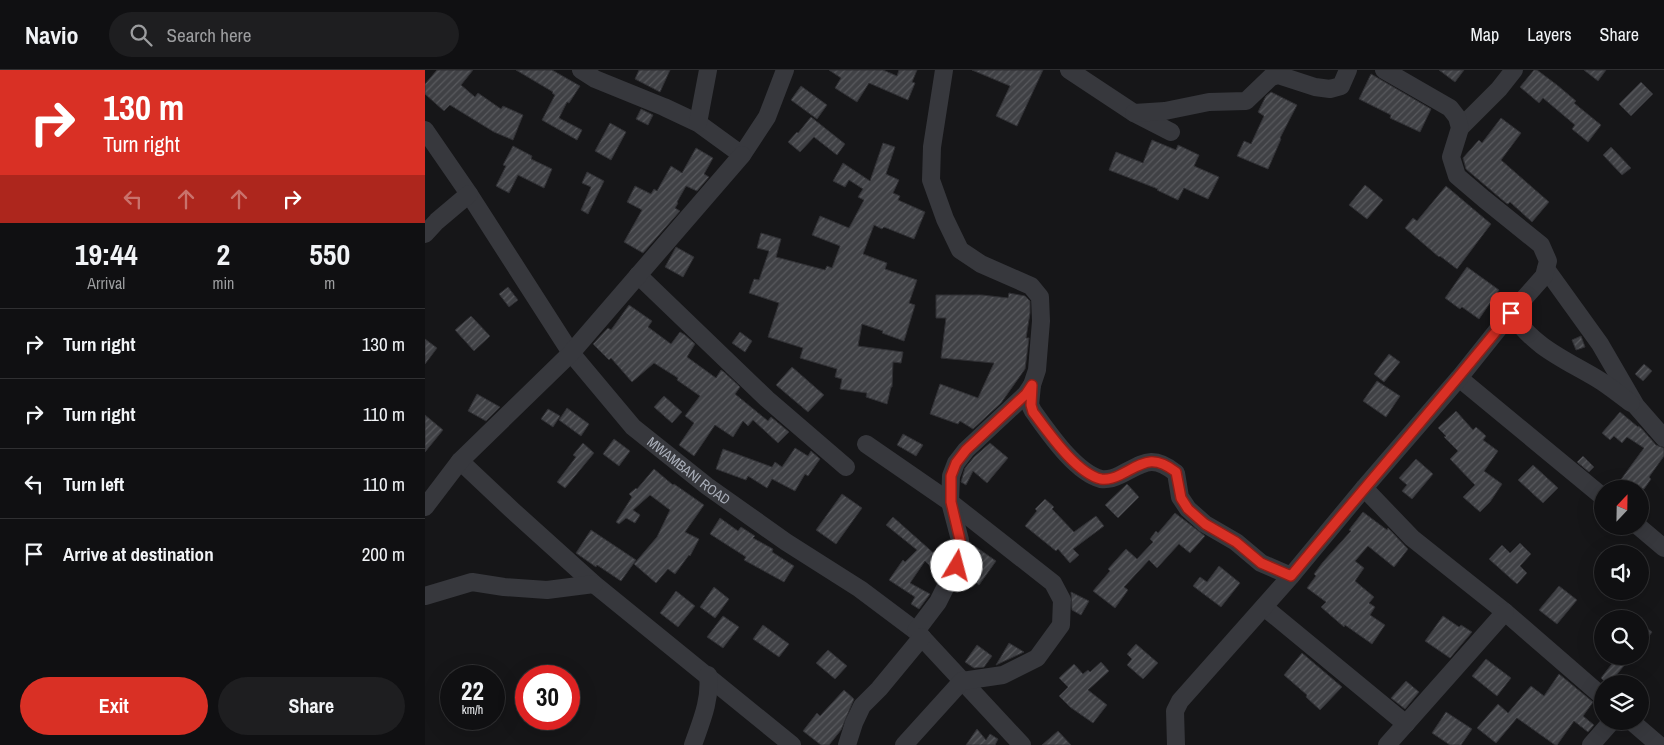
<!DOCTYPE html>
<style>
body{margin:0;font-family:"Archivo Narrow",sans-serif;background:#1e1e20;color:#f1f3f6;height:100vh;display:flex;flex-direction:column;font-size:19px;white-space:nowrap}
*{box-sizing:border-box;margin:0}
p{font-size:16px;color:#9c9d9f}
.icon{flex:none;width:28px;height:28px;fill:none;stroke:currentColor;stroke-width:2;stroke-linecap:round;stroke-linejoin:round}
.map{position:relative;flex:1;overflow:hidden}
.sheet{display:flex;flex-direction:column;background:#101012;width:425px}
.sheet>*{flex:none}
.top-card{background:#d93025;color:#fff;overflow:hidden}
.needle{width:32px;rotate:22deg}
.buttons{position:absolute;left:1169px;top:410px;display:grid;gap:10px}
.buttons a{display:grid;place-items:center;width:55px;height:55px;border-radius:50%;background:#101012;box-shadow:0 5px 20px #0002,0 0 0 1px #303032;font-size:25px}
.speed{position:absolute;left:15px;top:595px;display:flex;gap:10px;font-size:25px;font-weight:700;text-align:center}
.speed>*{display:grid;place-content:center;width:65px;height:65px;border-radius:50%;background:#101012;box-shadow:0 5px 20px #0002,0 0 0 1px #303032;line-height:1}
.speed small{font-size:12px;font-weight:400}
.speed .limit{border:8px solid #d22;background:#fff;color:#111}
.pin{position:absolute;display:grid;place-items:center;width:42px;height:42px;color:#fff;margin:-21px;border-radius:10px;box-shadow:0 2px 8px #0006}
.me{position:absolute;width:55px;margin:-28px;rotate:8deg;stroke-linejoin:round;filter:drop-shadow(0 0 4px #0008)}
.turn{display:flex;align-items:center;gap:18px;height:105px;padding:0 20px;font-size:22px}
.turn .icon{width:65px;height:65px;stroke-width:2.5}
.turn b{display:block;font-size:35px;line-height:42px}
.lanes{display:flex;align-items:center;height:48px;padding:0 20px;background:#0003;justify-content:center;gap:25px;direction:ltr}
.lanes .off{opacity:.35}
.eta{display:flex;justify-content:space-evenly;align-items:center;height:85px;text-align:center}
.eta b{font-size:30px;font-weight:800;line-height:35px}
.cta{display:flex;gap:10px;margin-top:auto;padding:10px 20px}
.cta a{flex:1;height:58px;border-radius:30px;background:#d93025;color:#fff;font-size:20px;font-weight:800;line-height:58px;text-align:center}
.cta a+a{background:#1e1e20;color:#f1f3f6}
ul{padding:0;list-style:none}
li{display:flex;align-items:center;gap:15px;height:70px;padding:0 20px;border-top:1px solid #303032}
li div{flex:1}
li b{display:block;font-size:19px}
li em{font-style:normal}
header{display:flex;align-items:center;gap:30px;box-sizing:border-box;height:70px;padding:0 25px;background:#101012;border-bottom:1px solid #303032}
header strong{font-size:24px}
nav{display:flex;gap:28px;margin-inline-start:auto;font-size:18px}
.search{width:350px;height:45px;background:#1e1e20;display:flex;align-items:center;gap:12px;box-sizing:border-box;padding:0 18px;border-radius:28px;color:#9c9d9f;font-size:19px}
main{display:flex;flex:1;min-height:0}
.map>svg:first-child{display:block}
.building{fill:url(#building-hatch);stroke:#303034}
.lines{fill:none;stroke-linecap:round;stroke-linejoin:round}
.minor{stroke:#37383d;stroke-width:18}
.route-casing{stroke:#8d1f18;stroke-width:12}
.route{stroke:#d93025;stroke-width:9}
.labels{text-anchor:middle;stroke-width:4.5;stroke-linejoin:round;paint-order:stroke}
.street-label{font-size:14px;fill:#a8adb8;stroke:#111113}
</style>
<header>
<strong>Navio</strong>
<div class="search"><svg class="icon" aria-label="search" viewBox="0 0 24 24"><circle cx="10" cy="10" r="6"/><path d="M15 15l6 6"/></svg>Search here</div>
<nav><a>Map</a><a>Layers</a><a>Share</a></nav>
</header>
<main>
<section class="sheet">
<div class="top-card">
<div class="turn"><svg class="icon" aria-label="right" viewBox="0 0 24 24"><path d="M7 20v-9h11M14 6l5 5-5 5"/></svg><div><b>130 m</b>Turn right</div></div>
<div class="lanes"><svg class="icon off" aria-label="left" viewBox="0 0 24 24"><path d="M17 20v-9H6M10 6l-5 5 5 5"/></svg><svg class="icon off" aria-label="ahead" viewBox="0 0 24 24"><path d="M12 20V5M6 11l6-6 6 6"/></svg><svg class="icon off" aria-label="ahead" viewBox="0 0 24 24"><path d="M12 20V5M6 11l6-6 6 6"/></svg><svg class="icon" aria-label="right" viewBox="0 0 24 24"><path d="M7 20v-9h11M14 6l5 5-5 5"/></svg></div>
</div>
<div class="eta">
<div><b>19:44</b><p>Arrival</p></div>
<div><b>2</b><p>min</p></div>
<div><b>550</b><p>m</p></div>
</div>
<ul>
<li><svg class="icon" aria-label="right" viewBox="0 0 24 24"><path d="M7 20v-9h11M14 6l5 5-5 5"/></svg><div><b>Turn right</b></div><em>130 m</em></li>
<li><svg class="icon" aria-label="right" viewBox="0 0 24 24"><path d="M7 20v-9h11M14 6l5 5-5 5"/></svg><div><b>Turn right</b></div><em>110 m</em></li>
<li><svg class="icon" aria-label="left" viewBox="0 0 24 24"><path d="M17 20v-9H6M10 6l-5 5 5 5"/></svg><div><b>Turn left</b></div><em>110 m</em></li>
<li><svg class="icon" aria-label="arrive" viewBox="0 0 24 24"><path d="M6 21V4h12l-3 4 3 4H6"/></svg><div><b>Arrive at destination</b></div><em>200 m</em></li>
</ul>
<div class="cta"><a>Exit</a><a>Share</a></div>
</section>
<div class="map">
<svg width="1239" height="675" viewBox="0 0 1239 675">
<defs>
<pattern id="building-hatch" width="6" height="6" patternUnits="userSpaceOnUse" patternTransform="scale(1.25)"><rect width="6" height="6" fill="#404145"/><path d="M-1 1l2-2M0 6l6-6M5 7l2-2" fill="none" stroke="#595a5e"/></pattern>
</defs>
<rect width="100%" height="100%" fill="#161618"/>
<g class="building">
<path d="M12,0H48L36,15L50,27L53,23L76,39L78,36L98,45L88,70L69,62L25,35L19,41L0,24V14Z"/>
<path d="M91,0H127L155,16L144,33L142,32L134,48L157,60L152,70L117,50L130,25L127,23L128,22Z"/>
<path d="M214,0H245L235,22L210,9Z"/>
<path d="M404,0H458L472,6L474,0H492L487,12L490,13L483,30L444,13L432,32L410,18L416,8Z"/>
<path d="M547,0H618L592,56L571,46L585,16Z"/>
<path d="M1014,0H1039L1030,12Z"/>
<path d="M1109,0H1112L1132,15L1151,31L1149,33L1176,55L1163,72L1147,59L1150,55L1118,28L1114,33L1095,17Z"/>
<path d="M1159,0H1181L1173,11Z"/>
<path d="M946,4L1006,39L995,62L965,48L966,45L934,29Z"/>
<path d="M1216,12L1228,24L1206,46L1194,34Z"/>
<path d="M376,16L402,35L392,49L366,30Z"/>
<path d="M846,22L872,35L855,68L856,69L843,99L812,86L819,71L826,74L839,46L833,42L841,26Z"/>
<path d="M216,39L228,45L223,55L211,49Z"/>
<path d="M386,47L420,74L412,85L389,67L375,82L363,72L372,62L373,63Z"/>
<path d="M1076,48L1096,63L1076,90L1124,132L1107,152L1085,132L1083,134L1081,133L1041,99L1038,88L1054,70L1057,73Z"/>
<path d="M185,53L201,62L186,90L170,81Z"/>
<path d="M727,70L751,80L753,75L774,85L769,96L794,107L783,129L759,118L753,130L732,120L733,119L684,100L691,82L718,93Z"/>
<path d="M458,73L470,77L461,104L474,110L468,123L475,126L473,130L500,142L489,169L459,157L457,159L449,155L438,184L462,193L460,199L492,210L484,233L490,235L479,271L457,263L458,261L437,254L433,276L478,282L476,293L468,292L467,317H466L462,334L441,327L442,323L415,319L417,309L410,307L412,299L375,288L378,278L343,267L354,233L324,223L329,209L334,210L344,181L332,178L336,163L356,169L351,187L400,200L402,196L407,198L415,176L387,165L395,146L424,158L439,130L433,127L438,119L424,110L420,117L408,111L418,93L445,111Z"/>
<path d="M88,76L107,86L106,89L127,99L119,118L93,105L84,123L71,116L81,96L78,95Z"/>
<path d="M1186,77L1206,98L1197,105L1178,85Z"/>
<path d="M271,78L288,88L279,104L284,107L272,121L261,116L252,132L253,133L250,138L255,141L218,183L199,172L217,140L202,132L210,116L226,124L229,119L232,121L246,96L257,103Z"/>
<path d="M162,102L179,111L163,144L156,140L166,117L157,113Z"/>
<path d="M940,115L958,130L942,149L924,135Z"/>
<path d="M1021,116L1066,154L1032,199L1015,186L1014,187L980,158L988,148L992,151Z"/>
<path d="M251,177L269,187L258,207L240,197Z"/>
<path d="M1042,197L1074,220L1054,249L1037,237L1035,239L1020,228Z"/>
<path d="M83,217L93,230L84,237L74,224Z"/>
<path d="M584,223L600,226L605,231V243L601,268H604L600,299L576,333L548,359L535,351L533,354L505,344L515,314L553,328L569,293L516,288L521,248H511V225H557L583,228Z"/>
<path d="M204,235L227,251L223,257L246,274L255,262L260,265L270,274L262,287L291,308L296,300L299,302L315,317L310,324L343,351L346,347L364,362L353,373L328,350L323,356L318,351L308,367L290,355L269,386L254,375L269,353L260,346L275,326L252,310L253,308L229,293L207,312L186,288L184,290L168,274L183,258L186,260Z"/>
<path d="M46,246L65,266L49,281L30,260Z"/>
<path d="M315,262L327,271L320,282L307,273Z"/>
<path d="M1156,266L1160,277L1151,280L1147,270Z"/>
<path d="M0,269L12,278L0,294Z"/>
<path d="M964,284L975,292L959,312L949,304Z"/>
<path d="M1219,294L1227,301L1218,311L1210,304Z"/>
<path d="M367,297L399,325L383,342L351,315Z"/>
<path d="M952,311L975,326L961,347L938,331Z"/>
<path d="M52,324L75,337L61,351L43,341Z"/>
<path d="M239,326L257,342L247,353L229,337Z"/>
<path d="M142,338L164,354L156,366L134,350Z"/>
<path d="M123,339L135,346L128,357L116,349Z"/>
<path d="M1031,341L1048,360L1051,357L1061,366L1058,370L1073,381L1059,401L1077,414L1065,432L1055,442L1038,427L1050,415L1025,389L1033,381L1019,367L1021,366L1013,358Z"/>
<path d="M1195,342L1213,357V356L1216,358L1231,375L1239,378V386L1224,407L1226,409L1219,419H1189L1219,378L1202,367L1197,373L1189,366L1185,370L1177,363Z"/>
<path d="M0,345L18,360L0,382Z"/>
<path d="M478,364L498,375L491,386L472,375Z"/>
<path d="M189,369L205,381L194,396L178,384Z"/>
<path d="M158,373L169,383L140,418L132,412L151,387L148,385Z"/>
<path d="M565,373L583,388L562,413L548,401L541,415L536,412L540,398L549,387Z"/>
<path d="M370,378L383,386L386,381L395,389L383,406L380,404L370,421L347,409L342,418L323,406L321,410L291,399L298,379L347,397L350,392L357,397Z"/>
<path d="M1158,386L1169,397L1164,402L1152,392Z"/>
<path d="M991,389L1008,404L987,429L977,421L982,415L974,408Z"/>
<path d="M1108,395L1133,418L1118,433L1093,410Z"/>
<path d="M229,399L248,415L249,414L279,435L260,462L274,469L265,486L264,485L250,504L243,499L231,513L209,494L232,467L245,440L225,425L208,440L215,445L210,453L201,448L194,454L191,452L207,427L204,424L211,418L212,419Z"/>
<path d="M702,414L714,427L693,448L680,435Z"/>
<path d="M417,424L437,438L411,474L391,460Z"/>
<path d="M620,429L629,437L627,439L649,462L671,446L679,456L648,479L654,485L645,493L633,479L631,481L600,456L612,441L610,439Z"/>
<path d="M938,442L962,460L963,458L983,479L969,497L943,476L930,491L939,498L930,511L949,527L944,533L950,537L945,545L960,555L947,574L920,555L919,557L896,537L901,532L882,518L891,506L889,504L898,492L926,461L924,460Z"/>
<path d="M750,443L780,466L765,483L754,474L732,498L724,490L699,517L703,520L690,538L668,521L685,501L683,499L701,479L712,489L728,472L725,469L731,461L733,463Z"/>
<path d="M468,447L513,487L505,496L500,491L485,513L505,524L494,539L486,534L490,527L464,510L478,490L480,492L492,480L461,455Z"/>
<path d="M295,448L313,461L316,457L330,466L328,468L348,479L347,482L369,496L359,512L319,490L321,487L285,464Z"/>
<path d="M166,460L211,490L196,511L172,495L171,497L151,483Z"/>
<path d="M1095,473L1106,484L1095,496L1102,503L1092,514L1064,489L1077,475L1085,483Z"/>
<path d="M551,477L571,491L554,515L539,504L546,485Z"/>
<path d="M794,496L815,513L796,537L768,516L775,507L782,512Z"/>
<path d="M1134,516L1152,530L1132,554L1114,540Z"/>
<path d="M289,517L304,529L290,548L275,537Z"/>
<path d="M251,521L270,536L253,557L235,543Z"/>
<path d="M646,522L664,531L656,545L647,540Z"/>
<path d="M298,546L314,557L298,578L282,567Z"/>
<path d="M1018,546L1034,557L1036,555L1047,562L1025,588L1000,571Z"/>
<path d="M1215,553L1227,562L1215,578Z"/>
<path d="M338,555L364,574L354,587L328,569Z"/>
<path d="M584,573L599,582L571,595Z"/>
<path d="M711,574L733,593L718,609L702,595L707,589L702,584Z"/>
<path d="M552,575L567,586L559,597L549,598L540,592Z"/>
<path d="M403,580L422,596L410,609L391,593Z"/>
<path d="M877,583L917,617L895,640L881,627L882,625L859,605Z"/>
<path d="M1193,586H1207L1184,614H1182L1176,608Z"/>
<path d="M1061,589L1086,608L1072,626L1047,606Z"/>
<path d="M676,592L684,601L663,620L682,635L668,653L645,637L634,626L643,617L634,608L649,594L658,604L663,600L665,602Z"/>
<path d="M1134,604L1168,632L1158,646L1169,655L1163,662L1149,651L1132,675H1130L1092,648L1071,673L1052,658L1073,634L1083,643L1106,616L1119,626Z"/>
<path d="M981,611L994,622L980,639L966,628Z"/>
<path d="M419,620L429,629L416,660L404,675H396L378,661L392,643L395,646Z"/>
<path d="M1021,642L1047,659L1036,675H1025L1007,663Z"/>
<path d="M552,659L561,670L565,664L573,669L570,675H541Z"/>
<path d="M633,661L646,675H617Z"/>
</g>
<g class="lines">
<g class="minor">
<path d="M156,0L170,9L239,37L273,53L317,85L342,47L360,0"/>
<path d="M644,0L709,43L746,62"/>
<path d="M709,43L740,41L784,32L821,31L846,7L853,5L890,17L905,19L916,16L923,0"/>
<path d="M273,53L283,0"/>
<path d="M1035,58L1074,19L1089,0"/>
<path id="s1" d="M0,60L44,124L146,283L208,357L282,416L361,472L435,519L491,561L597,675"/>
<path d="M0,164L12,151L44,124"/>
<path d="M1121,199L1175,274L1211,336L1239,368"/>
<path d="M213,205L342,329L421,397"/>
<path d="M1086,243C1109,277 1137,288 1171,308C1183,315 1195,325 1206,333"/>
<path d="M1034,308L1178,427"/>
<path d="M607,315L605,335L608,341C624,363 650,402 676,409C683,410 689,408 695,405C719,393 727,384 751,403L755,427L763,439L780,454L811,472L836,493L866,506"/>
<path d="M441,374L525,432L628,513L637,530L636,555L612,588L578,605L537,611L479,675"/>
<path d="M35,391L87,440L169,514L367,675"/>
<path d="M939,418L987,468L1080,542L1178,627"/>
<path d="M0,437L35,391L146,283L317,85"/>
<path d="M1213,456L1239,478"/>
<path d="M0,526L47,512L79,517L122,520L169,514"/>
<path d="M839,537L981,654"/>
<path d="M491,561L513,532L531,496L535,485V470L525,432L526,406L531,393L541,380L601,324L607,315L612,300L616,251L615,227L606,216L556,194L535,180L520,149L506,110L507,77L519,0"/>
<path d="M1206,651L1234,675"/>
<path d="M268,675C276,652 286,630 283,605"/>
<path d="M422,675L429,653L437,636L454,619L497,567"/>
<path d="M751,675L750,641L755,631L866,506L939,418L1034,308L1086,243L1119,206L1123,191L1116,175L1059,129L1032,106L1026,87L1035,58L1032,47L1025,38L959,0"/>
<path d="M962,675L1080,542"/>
<path d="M1166,675L1187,651"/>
</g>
</g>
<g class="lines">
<g class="route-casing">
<path id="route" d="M532,496L535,484V470L526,432V406L531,393L541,380L601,324L607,315L606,335L608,342C624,363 651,403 676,409C683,410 689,408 695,405C719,393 727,384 751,402L756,428L763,439L780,454L811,472L836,493L866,506C939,418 1014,332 1086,243"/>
</g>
<use href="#route" class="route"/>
</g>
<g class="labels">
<g class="street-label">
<text dy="5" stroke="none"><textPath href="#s1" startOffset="434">MWAMBANI ROAD</textPath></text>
</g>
</g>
</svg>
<div class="buttons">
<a><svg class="needle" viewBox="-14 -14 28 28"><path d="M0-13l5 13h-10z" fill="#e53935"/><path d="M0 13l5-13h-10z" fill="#9c9d9f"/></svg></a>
<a><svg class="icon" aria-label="sound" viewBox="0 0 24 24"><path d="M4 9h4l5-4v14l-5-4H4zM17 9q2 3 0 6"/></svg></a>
<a><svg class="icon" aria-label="search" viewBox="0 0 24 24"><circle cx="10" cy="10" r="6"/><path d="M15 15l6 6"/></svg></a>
<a><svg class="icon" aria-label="layers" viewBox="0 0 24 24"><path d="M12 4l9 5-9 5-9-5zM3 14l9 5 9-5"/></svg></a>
</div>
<div class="speed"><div>22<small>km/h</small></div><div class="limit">30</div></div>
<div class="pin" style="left:1086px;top:243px;background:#d93025"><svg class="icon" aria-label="arrive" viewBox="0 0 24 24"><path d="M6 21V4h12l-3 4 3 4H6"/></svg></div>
<svg class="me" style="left:532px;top:496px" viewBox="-20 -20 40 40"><circle r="19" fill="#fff"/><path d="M0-13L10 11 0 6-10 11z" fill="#d93025"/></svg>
</div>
</main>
